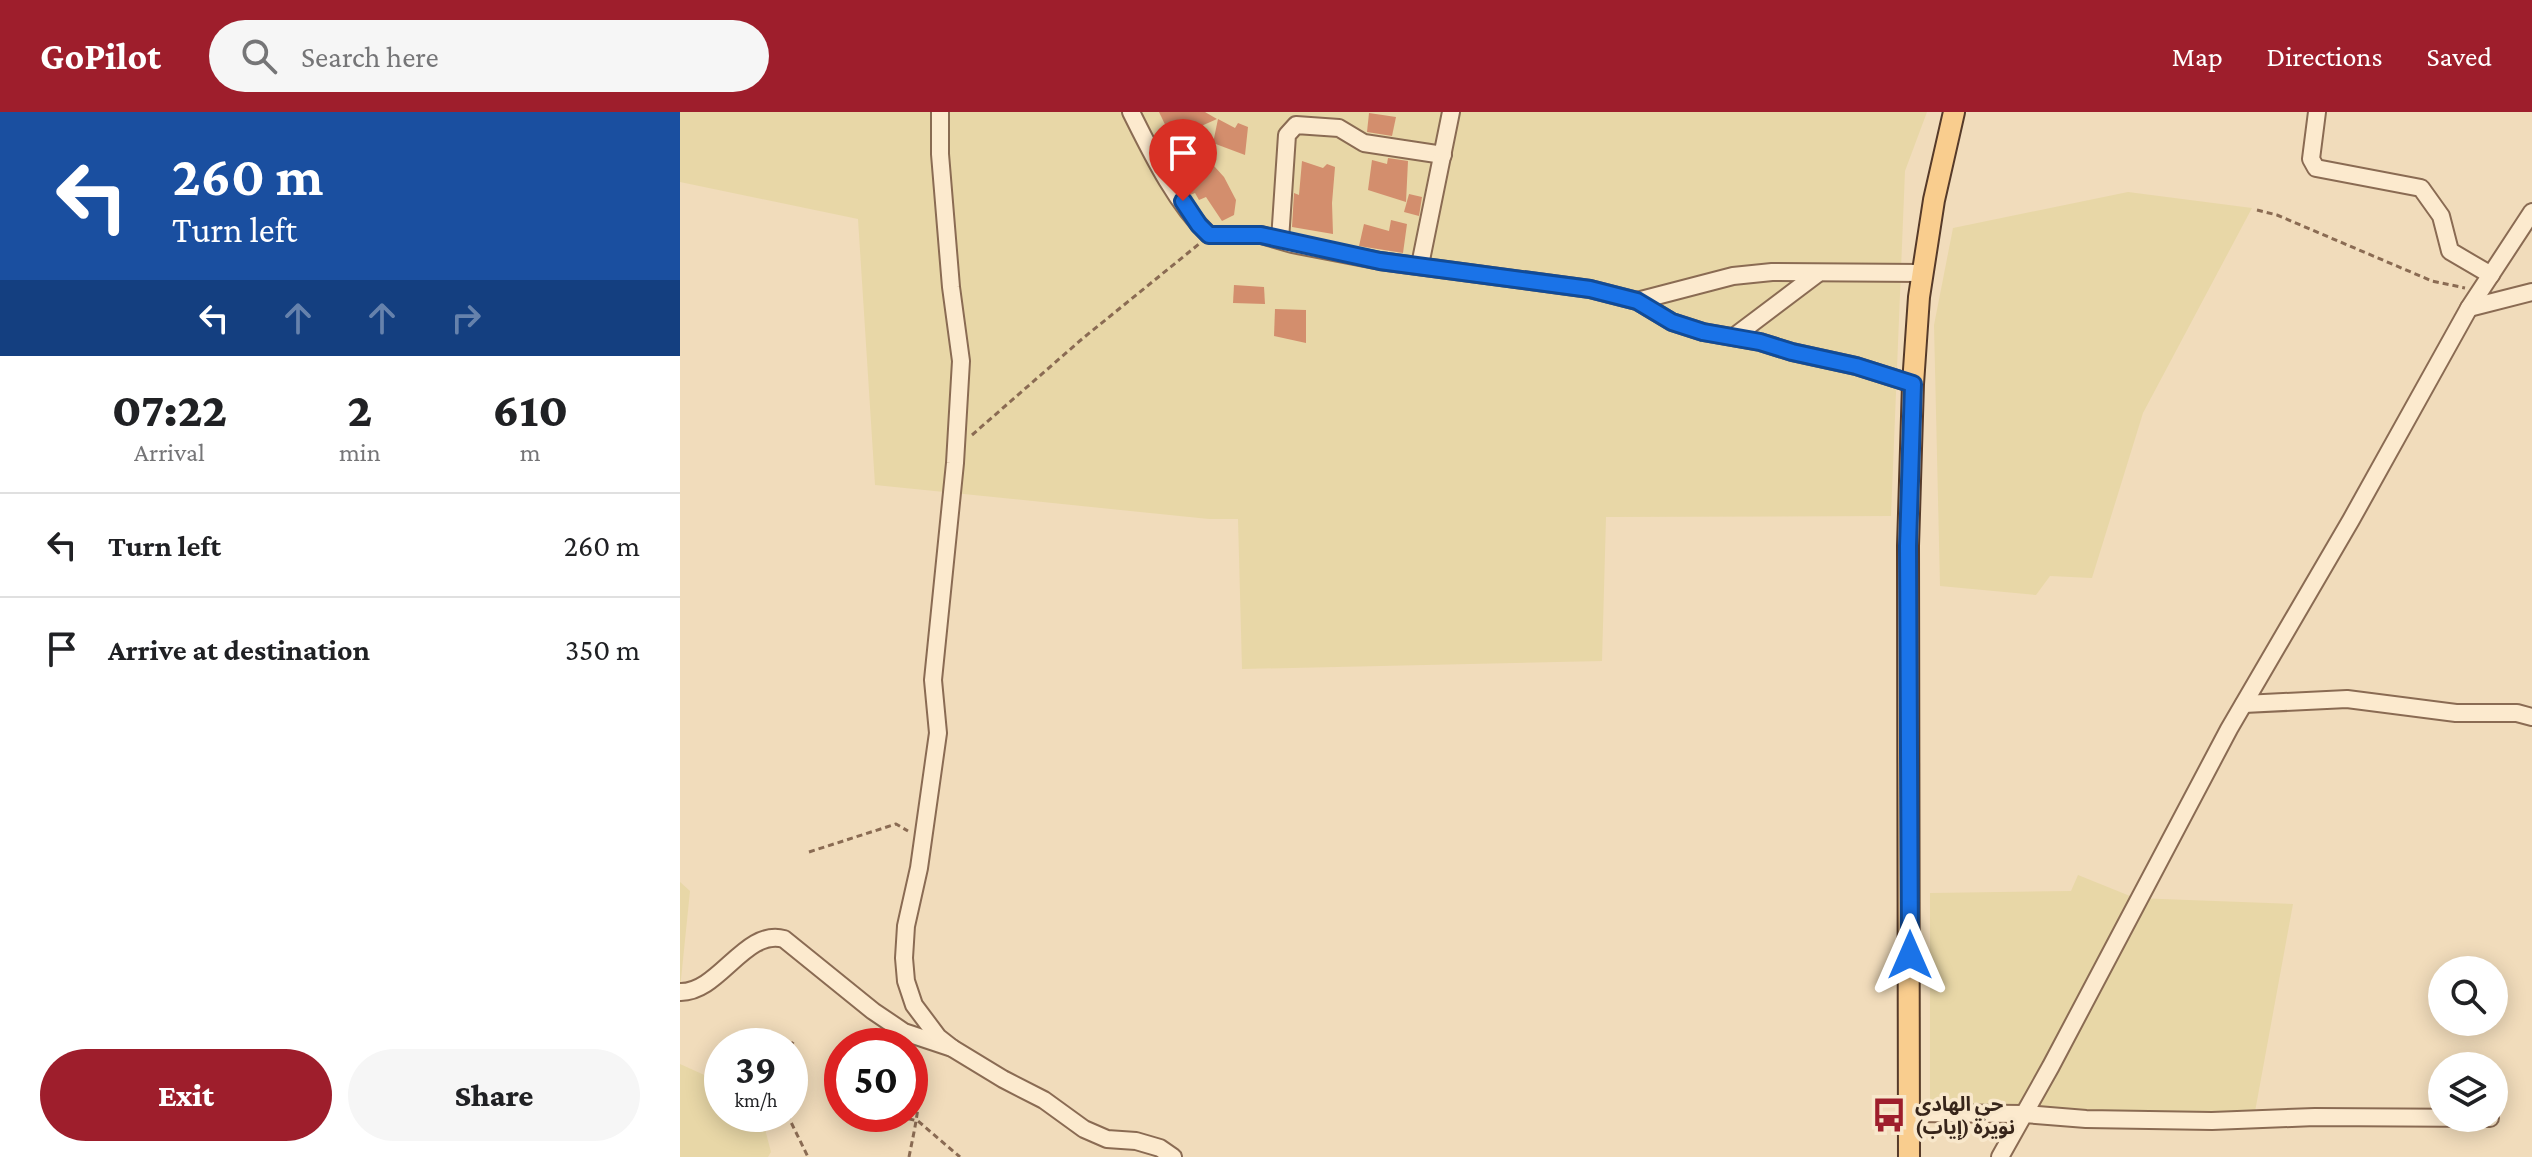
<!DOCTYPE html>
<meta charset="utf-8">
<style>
body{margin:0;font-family:"Crimson Pro","Noto Sans Arabic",serif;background:#f6f6f6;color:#202124;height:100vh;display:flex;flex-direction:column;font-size:30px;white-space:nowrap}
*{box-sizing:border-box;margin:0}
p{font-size:26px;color:#757577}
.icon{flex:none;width:44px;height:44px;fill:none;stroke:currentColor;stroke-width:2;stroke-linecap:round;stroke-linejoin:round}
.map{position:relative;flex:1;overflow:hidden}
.sheet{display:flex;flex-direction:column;background:#fff;width:680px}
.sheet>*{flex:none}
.top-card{background:#1a4fa0;color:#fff;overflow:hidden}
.tools{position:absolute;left:1748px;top:844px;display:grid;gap:16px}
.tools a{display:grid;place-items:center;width:80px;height:80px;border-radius:50%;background:#fff;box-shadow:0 4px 20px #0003;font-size:40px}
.speed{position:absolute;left:24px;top:916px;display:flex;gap:16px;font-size:40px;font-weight:700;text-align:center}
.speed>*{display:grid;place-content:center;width:104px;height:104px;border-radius:50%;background:#fff;box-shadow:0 4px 20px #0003;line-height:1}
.speed small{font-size:20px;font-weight:400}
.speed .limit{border:12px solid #d22;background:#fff;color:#111}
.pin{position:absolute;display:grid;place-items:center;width:68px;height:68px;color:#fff;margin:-82px -34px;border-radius:50% 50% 50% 0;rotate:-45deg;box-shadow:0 0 8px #0007}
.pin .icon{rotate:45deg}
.me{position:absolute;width:88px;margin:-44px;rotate:0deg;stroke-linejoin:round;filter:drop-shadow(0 0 6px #0008)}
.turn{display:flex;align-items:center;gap:28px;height:168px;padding:0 40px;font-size:36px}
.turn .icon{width:104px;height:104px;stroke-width:2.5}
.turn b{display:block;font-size:56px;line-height:68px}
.lanes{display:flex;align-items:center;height:76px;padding:0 40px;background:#0003;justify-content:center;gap:40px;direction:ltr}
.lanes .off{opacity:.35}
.eta{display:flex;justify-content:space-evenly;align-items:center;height:136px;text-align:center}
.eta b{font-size:48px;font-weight:800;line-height:56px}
.primary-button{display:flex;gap:16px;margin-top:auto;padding:16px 40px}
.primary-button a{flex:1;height:92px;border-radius:48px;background:#9e1e2c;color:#fff;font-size:32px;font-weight:800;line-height:92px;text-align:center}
.primary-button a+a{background:#f6f6f6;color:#202124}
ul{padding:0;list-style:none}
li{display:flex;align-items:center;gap:24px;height:104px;padding:0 40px;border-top:2px solid #e0e0e0}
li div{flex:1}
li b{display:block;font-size:30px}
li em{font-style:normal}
header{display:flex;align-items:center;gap:48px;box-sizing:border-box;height:112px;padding:0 40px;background:#9e1e2c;color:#fff}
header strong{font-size:38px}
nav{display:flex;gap:44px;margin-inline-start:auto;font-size:28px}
.search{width:560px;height:72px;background:#f6f6f6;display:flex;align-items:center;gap:20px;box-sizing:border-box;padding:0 28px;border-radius:44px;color:#757577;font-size:30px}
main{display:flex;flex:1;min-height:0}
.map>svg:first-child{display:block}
.farmland{fill:#e8d7a7}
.building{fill:#d38e6d}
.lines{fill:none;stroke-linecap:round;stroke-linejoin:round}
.minor-casing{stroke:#8a6b53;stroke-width:20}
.major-casing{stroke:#563a29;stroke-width:24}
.path{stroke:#8a6b53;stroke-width:3;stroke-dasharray:6 4;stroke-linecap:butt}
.minor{stroke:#fceace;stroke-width:16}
.major{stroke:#f9cd8e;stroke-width:20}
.route-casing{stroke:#114b97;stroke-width:20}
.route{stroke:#1a73e8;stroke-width:14}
.labels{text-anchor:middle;stroke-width:7;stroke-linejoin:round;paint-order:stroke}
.poi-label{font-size:20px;font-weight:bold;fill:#37251a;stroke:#f8e7cb;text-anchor:start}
</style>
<header>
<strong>GoPilot</strong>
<div class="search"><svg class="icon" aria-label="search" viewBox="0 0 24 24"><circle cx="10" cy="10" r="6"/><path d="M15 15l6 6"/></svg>Search here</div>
<nav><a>Map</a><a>Directions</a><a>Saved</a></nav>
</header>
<main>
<section class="sheet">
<div class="top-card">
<div class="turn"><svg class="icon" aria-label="left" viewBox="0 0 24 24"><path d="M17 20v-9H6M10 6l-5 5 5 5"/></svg><div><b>260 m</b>Turn left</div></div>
<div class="lanes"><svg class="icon" aria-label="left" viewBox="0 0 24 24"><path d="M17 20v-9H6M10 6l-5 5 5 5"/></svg><svg class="icon off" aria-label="ahead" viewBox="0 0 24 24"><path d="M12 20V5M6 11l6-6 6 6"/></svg><svg class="icon off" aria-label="ahead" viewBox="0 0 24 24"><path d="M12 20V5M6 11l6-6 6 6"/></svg><svg class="icon off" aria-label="right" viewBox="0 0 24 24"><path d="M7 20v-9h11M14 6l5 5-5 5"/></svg></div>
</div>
<div class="eta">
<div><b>07:22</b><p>Arrival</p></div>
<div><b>2</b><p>min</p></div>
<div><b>610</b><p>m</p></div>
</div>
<ul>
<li><svg class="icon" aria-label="left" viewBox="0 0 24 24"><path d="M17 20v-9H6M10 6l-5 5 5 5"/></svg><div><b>Turn left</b></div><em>260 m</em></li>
<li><svg class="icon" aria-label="arrive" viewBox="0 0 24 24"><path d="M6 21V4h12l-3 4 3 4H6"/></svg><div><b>Arrive at destination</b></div><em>350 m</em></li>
</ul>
<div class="primary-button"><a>Exit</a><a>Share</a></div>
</section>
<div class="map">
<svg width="1852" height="1045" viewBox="0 0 1852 1045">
<rect width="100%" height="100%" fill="#f1dcbb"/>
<g class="farmland">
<path d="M0,0H1247L1225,59L1211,404L926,405L922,549L562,557L558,407H529L195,373L178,107L0,70Z"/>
<path d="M1448,80L1572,96L1463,301L1412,466L1370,464L1356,483L1260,474L1254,213L1273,116Z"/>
<path d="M1398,763L1455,786L1613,792L1572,1016L1250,1004V781L1391,779Z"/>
<path d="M0,770L10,779L0,877Z"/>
<path d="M0,952L42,971V1002H81L91,1040L88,1045H0Z"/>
</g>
<g class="building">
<path d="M479,0H525L537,7L492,27Z"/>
<path d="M689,1L716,5L712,24L687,20Z"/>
<path d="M538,7L555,16L558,11L568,15L565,43L533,31Z"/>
<path d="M524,43L544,65L556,88L554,103L542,109L526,85L519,88L515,81L510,83L501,64L518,56L515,46Z"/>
<path d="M708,46L728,49L726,90L688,78L692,48L707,52Z"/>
<path d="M622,49L643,56L647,52L655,55L652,91L653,122L612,115L614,81L619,83Z"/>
<path d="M729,82L742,85L739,104L724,100Z"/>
<path d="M711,108L727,112L723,141L679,134L684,112L709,119Z"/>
<path d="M554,173L584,175L585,192L553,191Z"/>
<path d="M595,197L626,198V231L594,224Z"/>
</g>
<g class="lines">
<g class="minor-casing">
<g id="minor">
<path d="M260,0V42L271,175L281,249L275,351L253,568L258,621L239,756L226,814L224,846L226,869L234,893L258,925L272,936"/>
<path d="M451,0C472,42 495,90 529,123H581L612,132L700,149L910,177L957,189L992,210L1023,220L1080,230L1112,240L1176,254L1233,272"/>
<path d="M1637,0L1631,47L1636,56L1741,76L1761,104L1770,139L1811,163"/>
<path d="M600,128L607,23L616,13L659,16L684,31L763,43"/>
<path d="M740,153L771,0"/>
<path d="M957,189L1053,164L1092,160L1242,161"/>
<path d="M1789,196L1852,180"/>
<path d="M1055,224L1137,162"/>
<path d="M1564,592L1667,587L1776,601H1837L1852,605"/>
<path d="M0,880C39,881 65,816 104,827L193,899L224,920L272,936L323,967L364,988L404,1017L427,1027L456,1029L480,1036L493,1045"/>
<path d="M1229,1001L1344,1002L1406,1007L1532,1009L1635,1005L1810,1006"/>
<path d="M1320,1045L1371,954L1549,617L1671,408L1789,196L1852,100"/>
</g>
</g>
<g class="major-casing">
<path id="major" d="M1229,1045L1228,434L1233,272L1239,185L1254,88L1274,0"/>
</g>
<g class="path">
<path d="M1577,98L1597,103L1752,169L1785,176"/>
<path d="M292,323L402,227L519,132"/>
<path d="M129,740L216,712L228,719"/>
<path d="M110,935L115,927"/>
<path d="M107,1002L128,1045"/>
<path d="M209,1002L238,1009L280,1045"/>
<path d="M229,1045C236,1009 246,974 231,938"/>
</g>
<use href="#minor" class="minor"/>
<use href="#major" class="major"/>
</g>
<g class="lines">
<g class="route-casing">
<path id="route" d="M503,89L519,113L529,123H581L700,149L910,177L957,189L992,210L1023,220L1080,230L1112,240L1176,254L1233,272L1228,434L1230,843"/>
</g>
<use href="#route" class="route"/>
</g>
<defs>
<g id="bus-bare" transform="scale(2.76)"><path d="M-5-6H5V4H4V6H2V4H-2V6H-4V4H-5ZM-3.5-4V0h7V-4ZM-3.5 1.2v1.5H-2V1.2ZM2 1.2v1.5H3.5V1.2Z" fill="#9e1e2c" stroke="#f8e7cb" stroke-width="2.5" paint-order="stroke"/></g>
</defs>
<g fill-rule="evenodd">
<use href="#bus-bare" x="1209" y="1003"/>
</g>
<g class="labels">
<g class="poi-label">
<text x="1235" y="999">حي الهادي<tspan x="1235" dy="23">نويرة (إياب)</tspan></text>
</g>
</g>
</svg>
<div class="tools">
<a><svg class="icon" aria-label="search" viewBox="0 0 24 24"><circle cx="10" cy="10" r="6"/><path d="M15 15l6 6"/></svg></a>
<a><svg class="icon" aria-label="layers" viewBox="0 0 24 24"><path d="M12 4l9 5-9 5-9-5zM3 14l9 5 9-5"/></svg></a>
</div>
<div class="speed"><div>39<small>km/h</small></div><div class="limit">50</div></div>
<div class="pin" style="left:503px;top:89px;background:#d93025"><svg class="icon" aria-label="arrive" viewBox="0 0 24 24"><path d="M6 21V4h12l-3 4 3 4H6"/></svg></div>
<svg class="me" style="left:1230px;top:843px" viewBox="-20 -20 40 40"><path d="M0-17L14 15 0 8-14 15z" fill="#1a73e8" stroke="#fff" stroke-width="4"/></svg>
</div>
</main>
